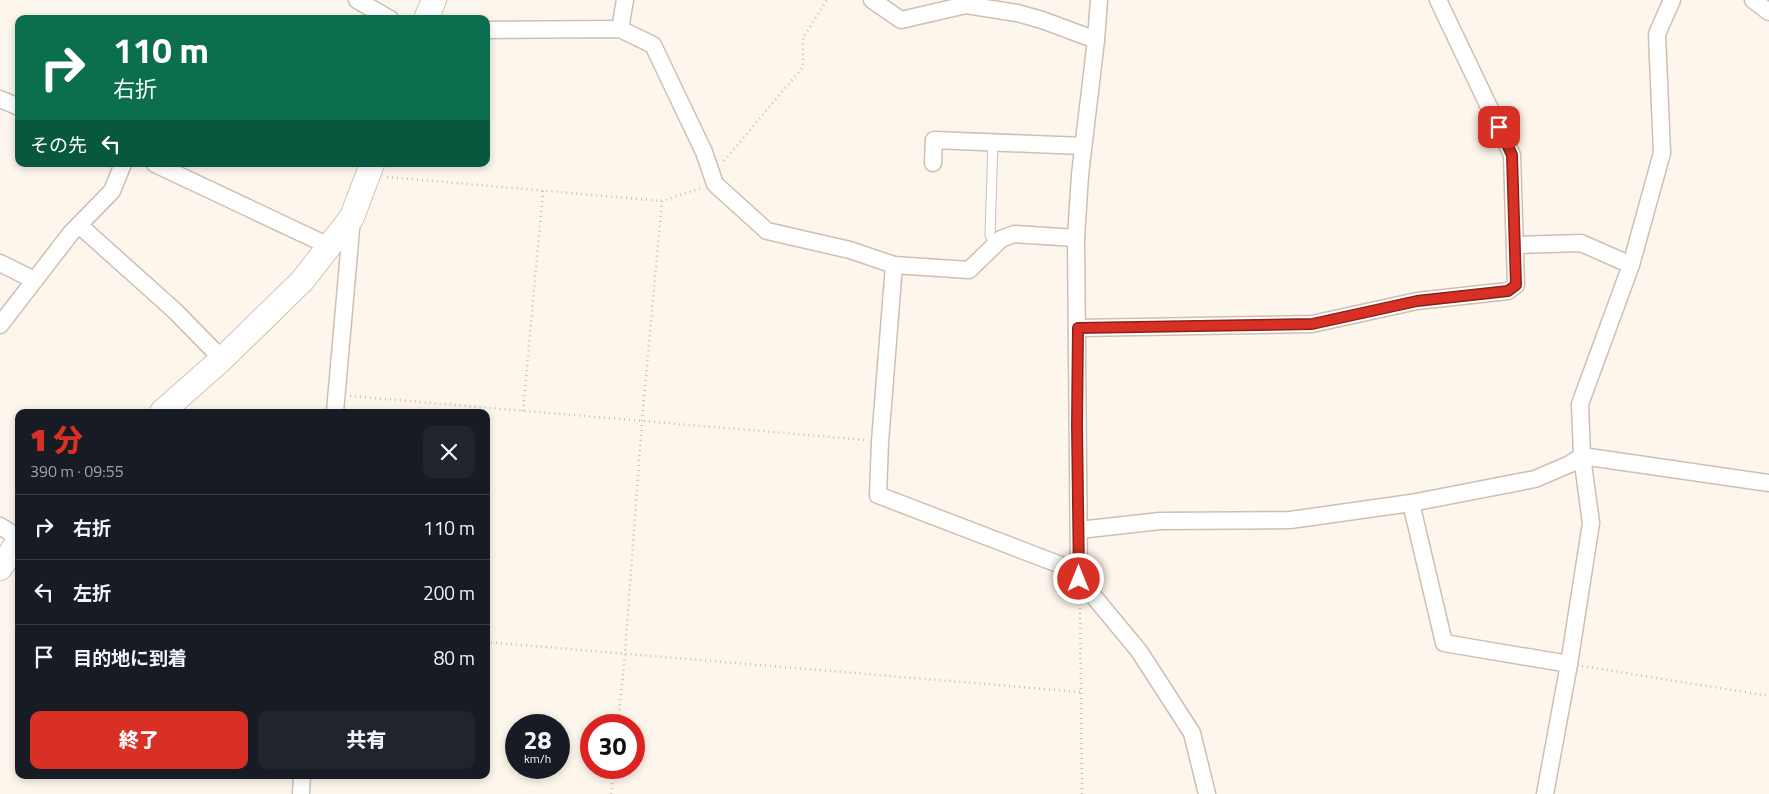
<!DOCTYPE html>
<html lang="ja">
<meta charset="utf-8">
<style>
body{margin:0;font-family:"Titillium Web","Noto Sans JP",sans-serif;background:#20242c;color:#f1f3f6;height:100vh;display:flex;flex-direction:column;font-size:19px;white-space:nowrap}
*{box-sizing:border-box;margin:0}
p{font-size:16px;color:#9ea1a6}
.icon{flex:none;width:28px;height:28px;fill:none;stroke:currentColor;stroke-width:2;stroke-linecap:round;stroke-linejoin:round}
.map{position:relative;flex:1;overflow:hidden}
.drawer{position:absolute;left:15px;top:409px;width:475px;height:370px;display:flex;flex-direction:column;background:#171b24;border-radius:10px;box-shadow:0 2px 8px #0003}
.drawer>*{flex:none}
.banner{position:absolute;left:15px;top:15px;width:475px;height:152px;border-radius:10px;box-shadow:0 2px 8px #0003;background:#0b6e4f;color:#fff;overflow:hidden}
.speed{position:absolute;left:505px;top:714px;display:flex;gap:10px;font-size:25px;font-weight:700;text-align:center}
.speed>*{display:grid;place-content:center;width:65px;height:65px;border-radius:50%;background:#171b24;box-shadow:0 2px 8px #0003;line-height:1}
.speed small{font-size:12px;font-weight:400}
.speed .limit{border:8px solid #d22;background:#fff;color:#111}
.pin{position:absolute;display:grid;place-items:center;width:42px;height:42px;color:#fff;margin:-21px;border-radius:10px;box-shadow:0 2px 8px #0006}
.me{position:absolute;width:55px;margin:-28px;rotate:0deg;stroke-linejoin:round;filter:drop-shadow(0 0 4px #0008)}
.turn{display:flex;align-items:center;gap:18px;height:105px;padding:0 15px;font-size:22px}
.turn .icon{width:65px;height:65px;stroke-width:2.5}
.turn b{display:block;font-size:35px;line-height:42px}
.then{display:flex;align-items:center;height:48px;padding:0 15px;background:#0003;gap:10px;font-size:19px}
.round{display:grid;place-items:center;flex:none;width:52px;height:52px;border-radius:10px;background:#20242c}
.summary{display:flex;align-items:center;justify-content:space-between;height:85px;padding:0 15px}
h1{font-size:30px;font-weight:800;line-height:38px;color:#d93025}
.button{display:flex;gap:10px;margin-top:auto;padding:10px 15px}
.button a{flex:1;height:58px;border-radius:10px;background:#d93025;color:#fff;font-size:20px;font-weight:800;line-height:58px;text-align:center}
.button a+a{background:#20242c;color:#f1f3f6}
ul{padding:0;list-style:none}
li{display:flex;align-items:center;gap:15px;height:65px;padding:0 15px;border-top:1px solid #363941}
li div{flex:1}
li b{display:block;font-size:19px}
li em{font-style:normal}
.map>svg:first-child{display:block}
.lines{fill:none;stroke-linecap:round;stroke-linejoin:round}
.lane-casing{stroke:#d1beb0;stroke-width:11}
.street-casing{stroke:#d1beb0;stroke-width:19}
.secondary-casing{stroke:#d6c0b0;stroke-width:26}
.path{stroke:#d9b8a5;stroke-width:2.5;stroke-dasharray:1 4;stroke-linecap:butt}
.lane{stroke:#fff;stroke-width:9}
.street{stroke:#fff;stroke-width:16}
.secondary{stroke:#fff;stroke-width:24}
.route-casing{stroke:#8d1f18;stroke-width:12}
.route{stroke:#d93025;stroke-width:9}
</style>
<div class="map">
<svg width="1769" height="794" viewBox="0 0 1769 794">
<rect width="100%" height="100%" fill="#fdf6ec"/>
<g class="lines">
<g class="lane-casing">
<path id="lane" d="M993,142L990,235L995,245"/>
</g>
<g class="street-casing">
<g id="street">
<path d="M357,0L390,19"/>
<path d="M872,0L901,20L966,5L1017,13L1042,20L1096,40"/>
<path d="M1753,0L1769,12"/>
<path d="M620,29L625,0"/>
<path d="M486,30L620,29L653,45L704,152L715,184L767,231L850,250L894,265L969,270L1001,239L1014,234L1076,238"/>
<path d="M0,99L19,107"/>
<path d="M933,163L934,140L1083,146"/>
<path d="M155,164L329,246"/>
<path d="M79,225L175,311L222,359"/>
<path d="M1515,245L1581,243L1631,265"/>
<path d="M0,263L34,280"/>
<path d="M894,265L880,442L878,495L1071,569L1139,651L1192,733L1207,794"/>
<path d="M0,325L71,233L112,191L123,164"/>
<path d="M1078,328L1312,324L1417,301L1508,291L1516,285L1512,155L1438,0"/>
<path d="M335,412L352,218"/>
<path d="M1411,503L1444,643L1569,664"/>
<path d="M0,526L19,538"/>
<path d="M1079,530L1160,521L1290,520L1411,503L1535,479L1570,464L1582,456L1769,483"/>
<path d="M1079,579L1076,238L1080,175L1096,40L1099,0"/>
<path d="M301,794L302,775"/>
<path d="M1545,794L1569,664L1591,523L1582,456L1580,404L1631,265L1662,153L1657,34L1672,0"/>
</g>
</g>
<g class="secondary-casing">
<g id="secondary">
<path d="M426,19L434,0"/>
<path d="M162,412L222,359L302,281L352,217L372,164"/>
<path d="M0,568L19,541"/>
</g>
</g>
<g class="path">
<path d="M724,161L803,67V38L827,0"/>
<path d="M387,177L662,201"/>
<path d="M350,396L866,440"/>
<path d="M523,411L543,191"/>
<path d="M1080,603L1082,794"/>
<path d="M486,642L1080,692"/>
<path d="M1582,666L1769,696"/>
<path d="M618,725L625,653L642,421L662,201L701,188"/>
<path d="M611,794L614,768"/>
</g>
<use href="#lane" class="lane"/>
<use href="#street" class="street"/>
<use href="#secondary" class="secondary"/>
</g>
<g class="lines">
<g class="route-casing">
<path id="route" d="M1079,579L1077,425L1078,328L1312,324L1417,301L1508,291L1516,285L1512,155L1499,127"/>
</g>
<use href="#route" class="route"/>
</g>
</svg>
<div class="speed"><div>28<small>km/h</small></div><div class="limit">30</div></div>
<div class="pin" style="left:1499px;top:127px;background:#d93025"><svg class="icon" aria-label="arrive" viewBox="0 0 24 24"><path d="M6 21V4h12l-3 4 3 4H6"/></svg></div>
<svg class="me" style="left:1079px;top:579px" viewBox="-20 -20 40 40"><circle r="17" fill="#d93025" stroke="#fff" stroke-width="3"/><path d="M0-11L8 9 0 5-8 9z" fill="#fff"/></svg>
<div class="banner">
<div class="turn"><svg class="icon" aria-label="right" viewBox="0 0 24 24"><path d="M7 20v-9h11M14 6l5 5-5 5"/></svg><div><b>110 m</b>右折</div></div>
<div class="then">その先<svg class="icon" aria-label="left" viewBox="0 0 24 24"><path d="M17 20v-9H6M10 6l-5 5 5 5"/></svg></div>
</div>
<section class="drawer">
<div class="summary"><div><h1>1 分</h1><p>390 m · 09:55</p></div><a class="round"><svg class="icon" aria-label="close" viewBox="0 0 24 24"><path d="M6 6l12 12M18 6L6 18"/></svg></a></div>
<ul>
<li><svg class="icon" aria-label="right" viewBox="0 0 24 24"><path d="M7 20v-9h11M14 6l5 5-5 5"/></svg><div><b>右折</b></div><em>110 m</em></li>
<li><svg class="icon" aria-label="left" viewBox="0 0 24 24"><path d="M17 20v-9H6M10 6l-5 5 5 5"/></svg><div><b>左折</b></div><em>200 m</em></li>
<li><svg class="icon" aria-label="arrive" viewBox="0 0 24 24"><path d="M6 21V4h12l-3 4 3 4H6"/></svg><div><b>目的地に到着</b></div><em>80 m</em></li>
</ul>
<div class="button"><a>終了</a><a>共有</a></div>
</section>
</div>
